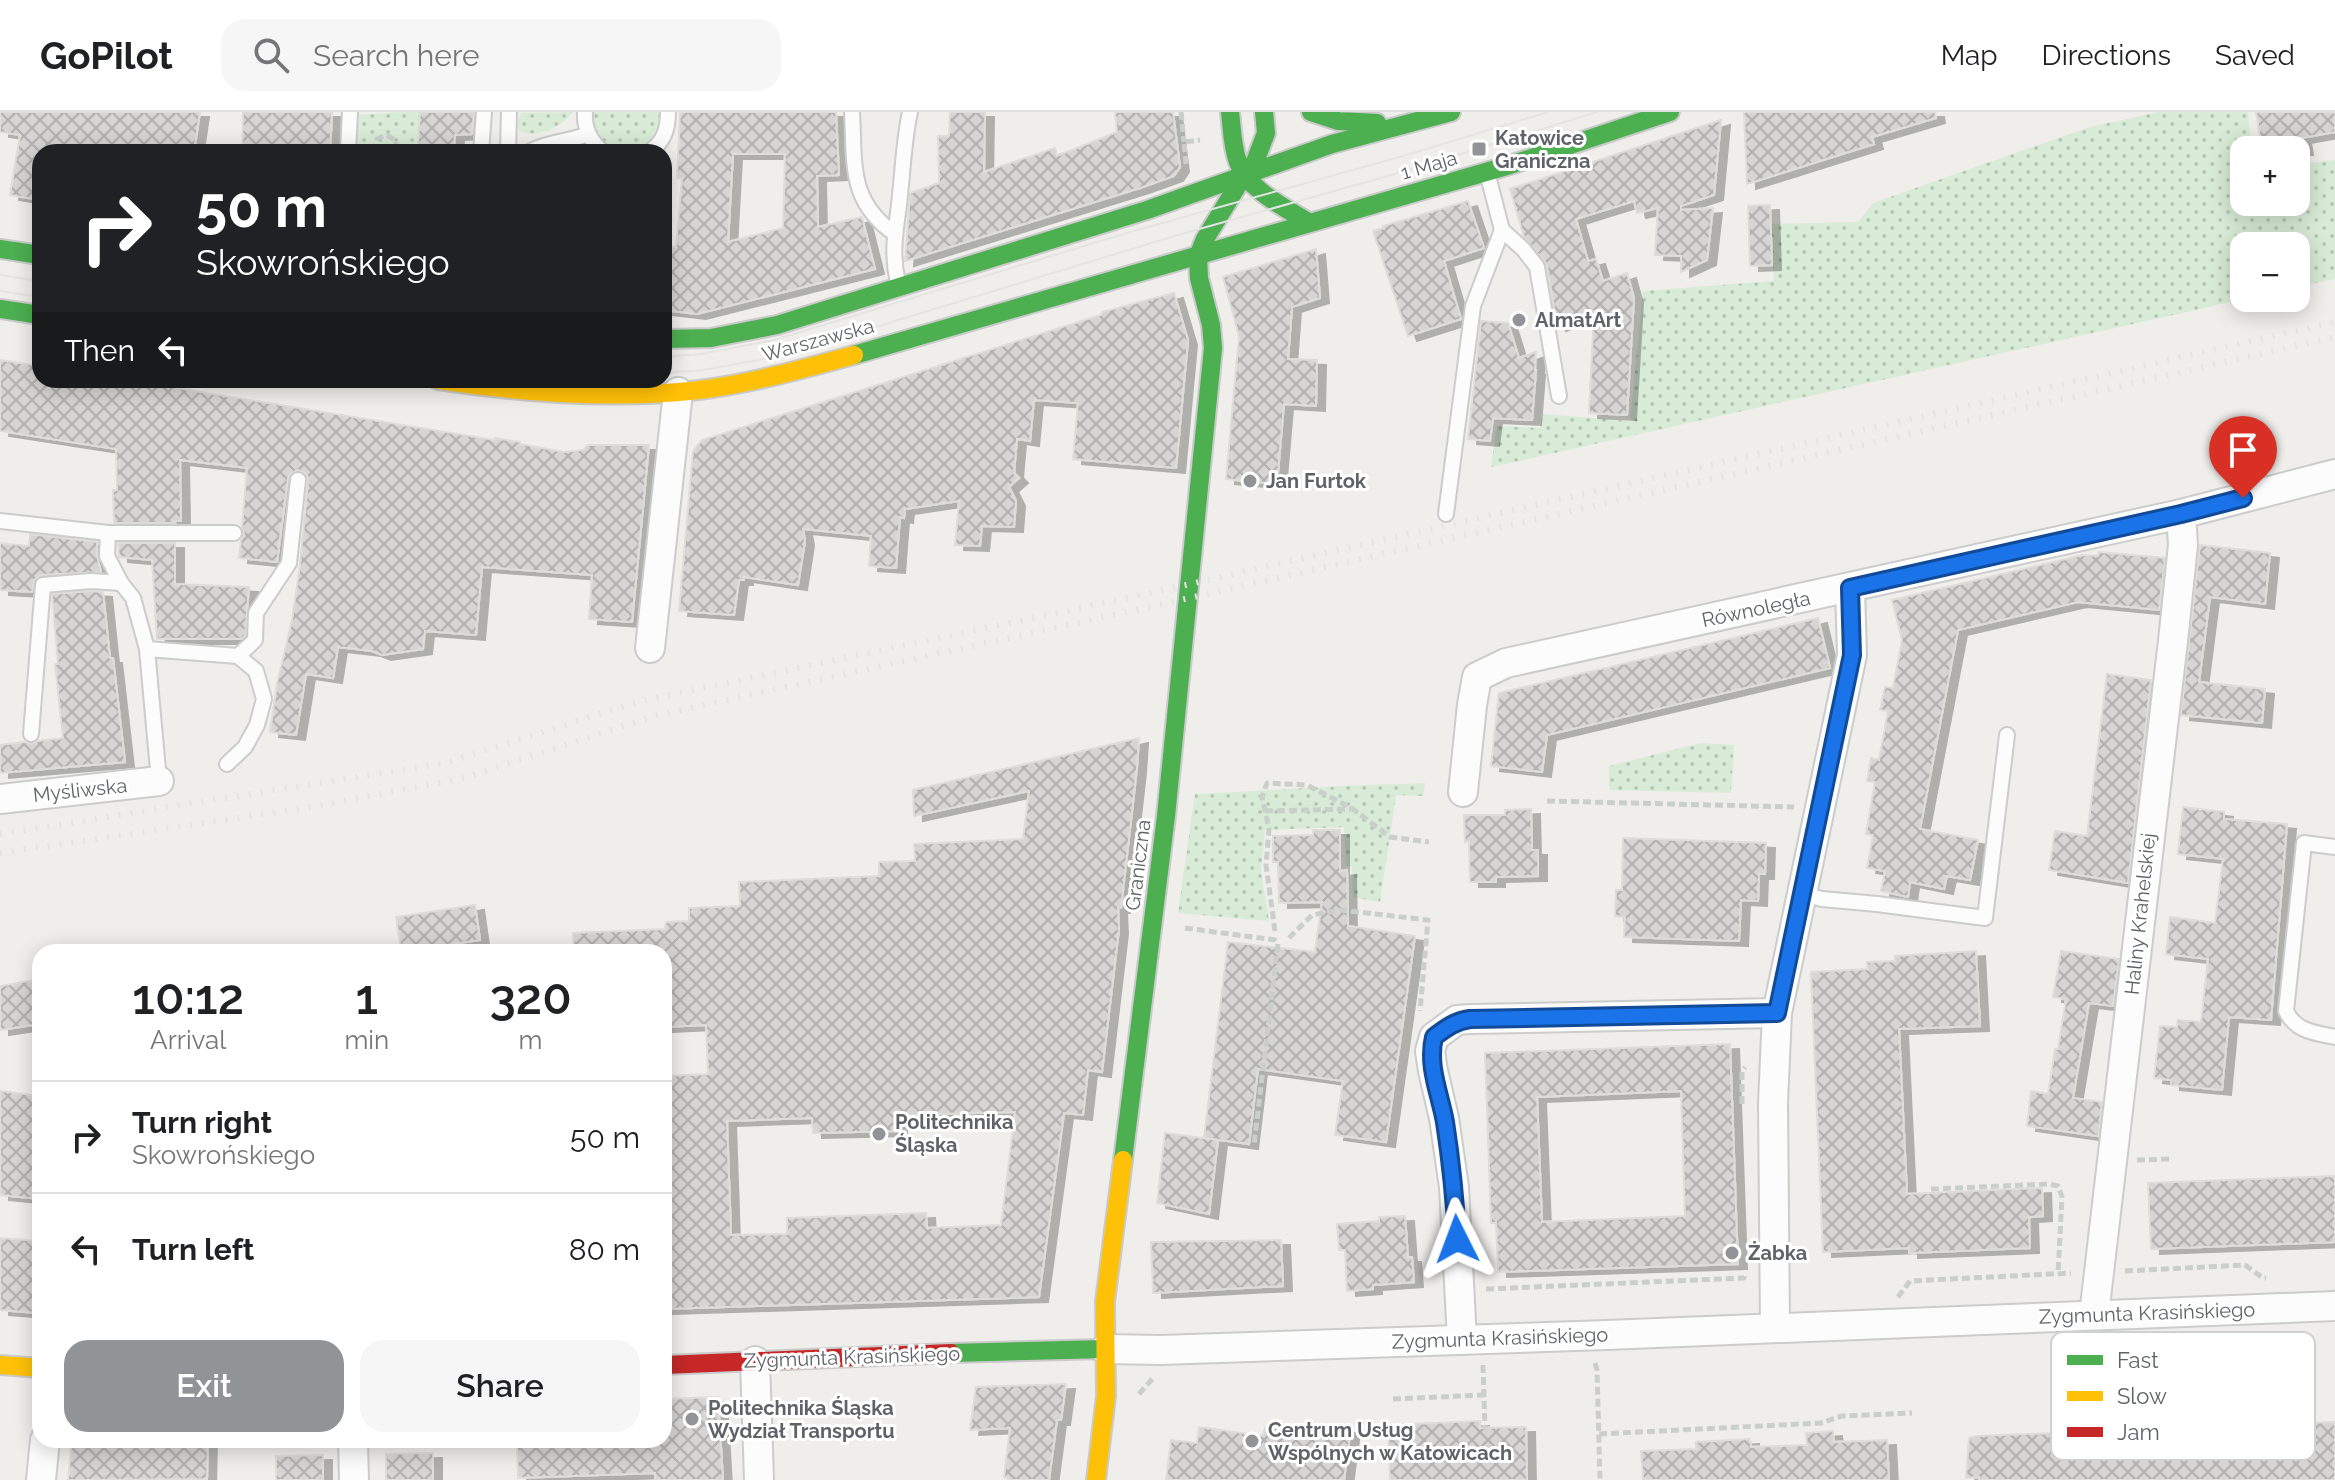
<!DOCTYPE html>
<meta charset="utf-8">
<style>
body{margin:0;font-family:Raleway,sans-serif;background:#f6f6f6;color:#202124;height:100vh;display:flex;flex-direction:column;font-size:30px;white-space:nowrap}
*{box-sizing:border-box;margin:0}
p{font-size:26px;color:#757577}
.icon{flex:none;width:44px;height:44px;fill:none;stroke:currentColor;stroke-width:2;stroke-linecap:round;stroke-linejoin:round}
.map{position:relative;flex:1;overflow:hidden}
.sheet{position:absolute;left:32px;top:832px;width:640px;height:504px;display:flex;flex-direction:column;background:#fff;border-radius:24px;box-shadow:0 4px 20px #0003}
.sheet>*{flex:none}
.hud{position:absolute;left:32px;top:32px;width:640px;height:244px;border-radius:24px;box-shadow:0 4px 20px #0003;background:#202124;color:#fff;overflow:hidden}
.buttons{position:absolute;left:2230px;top:24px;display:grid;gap:16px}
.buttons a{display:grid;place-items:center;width:80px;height:80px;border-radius:16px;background:#fff;box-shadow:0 4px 20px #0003;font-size:40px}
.pin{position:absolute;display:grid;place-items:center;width:68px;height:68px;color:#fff;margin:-82px -34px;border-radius:50% 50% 50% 0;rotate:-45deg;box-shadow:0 0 8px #0007}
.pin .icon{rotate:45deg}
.me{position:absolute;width:88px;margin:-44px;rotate:357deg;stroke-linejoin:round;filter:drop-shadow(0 0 6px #0008)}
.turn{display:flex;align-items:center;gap:28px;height:168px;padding:0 32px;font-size:36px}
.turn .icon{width:104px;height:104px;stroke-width:2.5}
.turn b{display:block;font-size:56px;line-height:68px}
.then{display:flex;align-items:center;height:76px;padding:0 32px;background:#0003;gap:16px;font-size:30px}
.eta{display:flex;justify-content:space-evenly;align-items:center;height:136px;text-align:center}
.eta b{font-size:48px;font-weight:600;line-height:56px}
.button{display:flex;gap:16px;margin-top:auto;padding:16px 32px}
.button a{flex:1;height:92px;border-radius:24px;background:#919496;color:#fff;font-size:32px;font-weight:600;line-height:92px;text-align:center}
.button a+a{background:#f6f6f6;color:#202124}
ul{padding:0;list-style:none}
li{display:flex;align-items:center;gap:24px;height:112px;padding:0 32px;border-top:2px solid #e0e0e0}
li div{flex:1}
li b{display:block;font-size:30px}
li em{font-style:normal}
header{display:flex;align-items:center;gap:48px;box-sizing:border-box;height:112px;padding:0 40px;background:#fff;border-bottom:2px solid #e0e0e0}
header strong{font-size:38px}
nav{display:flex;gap:44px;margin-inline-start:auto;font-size:28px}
.search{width:560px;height:72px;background:#f6f6f6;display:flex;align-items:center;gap:20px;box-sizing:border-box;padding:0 28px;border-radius:24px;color:#757577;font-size:30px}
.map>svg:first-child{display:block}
.green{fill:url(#green-dots)}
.building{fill:url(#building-cross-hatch);stroke:#deddd9;stroke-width:2;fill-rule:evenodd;filter:url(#shadow)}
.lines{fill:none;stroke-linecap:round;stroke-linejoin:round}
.lane-casing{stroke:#cbcccc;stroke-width:18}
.street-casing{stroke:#cbcccc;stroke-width:32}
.fast-casing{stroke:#cacacb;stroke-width:22}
.slow-casing{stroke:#cacacb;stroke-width:22}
.jam-casing{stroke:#cacacb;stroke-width:22}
.path{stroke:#cacfcc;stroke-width:5;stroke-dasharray:8 4;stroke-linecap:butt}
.lane{stroke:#fdfcfc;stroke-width:14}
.street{stroke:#fdfcfc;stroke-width:28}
.fast{stroke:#4caf50;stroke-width:18}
.slow{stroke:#ffc107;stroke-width:18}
.jam{stroke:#c62828;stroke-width:18}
.tram{stroke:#e4e4e4;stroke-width:2}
.rail{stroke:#e4e4e4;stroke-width:6;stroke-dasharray:2 10;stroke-linecap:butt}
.route-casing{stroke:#114b97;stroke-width:20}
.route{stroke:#1a73e8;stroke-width:14}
.poi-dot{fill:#919496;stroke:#fff;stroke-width:3}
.labels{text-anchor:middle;stroke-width:6;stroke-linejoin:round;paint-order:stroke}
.poi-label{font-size:20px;font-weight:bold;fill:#5f6368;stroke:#fff;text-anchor:start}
.street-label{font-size:20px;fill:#5f6368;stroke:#fff}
.key{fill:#fff;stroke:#cfd0d2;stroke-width:2}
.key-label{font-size:22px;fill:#5f6368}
</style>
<header>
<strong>GoPilot</strong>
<div class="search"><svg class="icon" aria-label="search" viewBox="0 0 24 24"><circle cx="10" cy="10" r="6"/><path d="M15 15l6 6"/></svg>Search here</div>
<nav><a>Map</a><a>Directions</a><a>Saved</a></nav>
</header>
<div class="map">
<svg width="2335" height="1368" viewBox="0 0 2335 1368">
<defs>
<pattern id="green-dots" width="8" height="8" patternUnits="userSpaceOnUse" patternTransform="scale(2)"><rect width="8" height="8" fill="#d8ebd6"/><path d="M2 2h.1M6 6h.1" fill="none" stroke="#b2c2b1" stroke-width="1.8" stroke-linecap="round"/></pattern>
<pattern id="building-cross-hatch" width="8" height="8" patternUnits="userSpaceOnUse" patternTransform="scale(2)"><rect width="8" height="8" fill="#d6d5d3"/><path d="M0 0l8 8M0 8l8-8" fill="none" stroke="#b1b0af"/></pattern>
<filter id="shadow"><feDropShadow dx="9" dy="5" stdDeviation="0" flood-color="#0004"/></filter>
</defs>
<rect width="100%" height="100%" fill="#efeeea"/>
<g class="green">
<path d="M402,0H427V23H417L416,40H355L358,3Z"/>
<path d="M573,0C560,16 541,25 520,20L516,14L521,1Z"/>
<path d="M591,0H659C661,50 592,53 591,0Z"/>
<path d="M2159,0H2248L2251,38H2244V90H2296V53L2335,48V167L2296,175V134H2244V186H2249L1491,355L1497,314L1540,316L1543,302L1630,309L1643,179L1774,169L1771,112L1858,110L1873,91L2090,15Z"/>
<path d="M1701,631L1734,633L1731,681L1609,678V654Z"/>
<path d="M1425,671L1423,684L1396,683L1380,790L1353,785L1352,754H1346L1344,715L1265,718L1261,759L1269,809L1178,801L1195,682L1365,673Z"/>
</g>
<g class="building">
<path d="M0,0H200L194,40H40V88L10,83L20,23L0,20Z"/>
<path d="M243,0H332L330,40L242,36Z"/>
<path d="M420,0H474L472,22L455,23L454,40H417Z"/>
<path d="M680,0H836L839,63L817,64L818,115L862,105L875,157L697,202L664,198V133L676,135L682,67L677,66ZM733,42H785L783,116L728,130Z"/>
<path d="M950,0H985L984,60L1055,36L1057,44L1117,20L1115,0H1173L1180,55L1174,64L1140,76L905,149L910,81L939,71L938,24H949Z"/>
<path d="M1744,0H1935L1936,6L1872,25L1874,32L1747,72Z"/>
<path d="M2256,0H2335V20L2302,26L2304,38H2262Z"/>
<path d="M1721,8L1714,83L1681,94V98L1713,96L1707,148L1681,160V144L1655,143L1658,96L1637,101L1634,89L1576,107L1588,149L1596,147L1603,169L1627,161L1634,186L1627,303L1589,301L1594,199L1557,214L1547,153L1524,125L1510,77Z"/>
<path d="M1468,89L1484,136L1444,149L1461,207L1408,224L1373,119L1384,116L1383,114Z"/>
<path d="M1770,93L1772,153L1750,154L1748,94Z"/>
<path d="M1316,137L1320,186L1292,195L1288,247L1317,248L1316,294L1284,292L1277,372L1226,367L1239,224L1223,165Z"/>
<path d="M1174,181L1188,228L1176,356L1073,347L1078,291L1034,288L1030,329L1017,327L1014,361L1019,366L1009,375L1016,389L1014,415L982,414L980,434L955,433L959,389L905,397L904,406L900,405L896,456L869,454L871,424L803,417L805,429L798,473L744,465V468H739L734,503L679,499L693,339L702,328L1101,203L1102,200Z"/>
<path d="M1481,209L1508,211L1519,246L1536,240L1535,258H1536L1532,308L1493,306L1490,329L1468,327Z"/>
<path d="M0,248L40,254V268H128L494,328L495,326L520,330V332L564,340L583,338L588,333H649L632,510L589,507L592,463L482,455L476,523L425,519L423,537L382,543L372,539L338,535L333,566L306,562L296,623L270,620L277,572L292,508L300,453L308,369L307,363L298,358L290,362L288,366L277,450L239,446L241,428L244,422L242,415L247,356L180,348L181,409H174L175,411H114L113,378H117L116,337L0,319Z"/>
<path d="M30,422L97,430V444L101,460L41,463L34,468L32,480L0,478V431L29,434Z"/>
<path d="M118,431H175V472L249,475L245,524L241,527H157L152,448L119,445Z"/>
<path d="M2200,433L2270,441L2265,492L2210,485L2199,570L2265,577L2262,611L2181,603Z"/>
<path d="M2099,440L2165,446L2159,498L2078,490L1958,518L1920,717L1978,728L1970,768L1947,764L1944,777L1910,770L1908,785L1881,779L1885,759L1867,756L1873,723L1866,722L1875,670L1867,669L1871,646L1879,648L1888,599L1880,598L1885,575L1893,576L1902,528L1892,488L2083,443L2098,444Z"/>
<path d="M91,479L103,480L110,546H113L125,650L0,661V633L25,630L31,632L38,629L63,626L55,552H58L52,482Z"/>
<path d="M1818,506L1830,556L1547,623L1542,660L1491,654L1499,581Z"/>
<path d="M2107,562L2151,568L2128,771L2049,758L2055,719L2087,724Z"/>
<path d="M1139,626L1137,656L1121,796H1118L1119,817L1102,960L1088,958L1083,1003L1064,1001L1039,1185L664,1197V964L708,962L706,913L664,915V840H574L573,821L665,817L666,810L689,809V796L740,794L739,770L879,764V750L915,749L914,732L1023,727L1029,679L914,704L913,678ZM1015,1000L1001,1113L927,1116L926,1101L787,1106V1122L731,1123L727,1009L812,1006L813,1021L898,1019V1003Z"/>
<path d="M2183,695L2224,700V707L2287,712L2271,908L2229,905L2222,978L2171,973V968L2154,966L2160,914L2177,915L2178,908L2201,910L2208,847L2166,842L2170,805L2215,811L2223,747L2178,742Z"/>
<path d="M1531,697L1532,738H1538V764L1496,765V770H1470L1469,729L1465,730L1464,703H1505V698Z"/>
<path d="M1313,718H1340V759L1347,758L1348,814L1415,824L1386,1030L1335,1023L1343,969L1258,957L1249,1032L1204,1026L1228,830L1315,840L1322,790L1279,791L1278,750H1273V724L1313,723Z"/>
<path d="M1623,726L1766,731L1765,762H1759L1758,789L1741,788L1739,829L1624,825L1625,805L1615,804L1616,778H1622Z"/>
<path d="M475,793L480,828L401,840L396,805Z"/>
<path d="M1976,839L1980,914L1899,917L1907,1082L2042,1076L2043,1104L2029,1105L2030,1136L1909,1141V1136L1823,1140L1811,860L1868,857L1867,850L1895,849V844Z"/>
<path d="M2061,839L2119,847L2113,894L2089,891L2073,986L2102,990L2098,1024L2027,1014L2031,979L2048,982L2055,937H2058L2066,887L2053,885Z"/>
<path d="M40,867V912L0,918V874Z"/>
<path d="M1730,932L1738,1152L1498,1160L1496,1111H1491L1485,941ZM1681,979L1685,1104L1542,1110L1537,985Z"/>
<path d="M0,979L40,984V1087L0,1083Z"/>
<path d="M1165,1021L1218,1028L1209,1102L1157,1091Z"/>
<path d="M2335,1064V1130L2151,1137L2148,1071Z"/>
<path d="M1405,1104L1408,1145H1412L1414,1170L1373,1173V1177L1347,1179L1345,1138H1339L1337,1112L1379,1109V1105Z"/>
<path d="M0,1126L40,1129L36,1201L0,1198Z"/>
<path d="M1281,1128L1283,1174L1153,1181L1151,1130Z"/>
<path d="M1066,1272L1061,1308H1057L1049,1368H1008V1366L1004,1365L1010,1316L970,1318L976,1275Z"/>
<path d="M718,1285L723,1368H655V1361L518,1366L517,1328H664V1287Z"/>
<path d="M1480,1309V1316L1526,1315L1527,1368H1390L1388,1313Z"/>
<path d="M2335,1310V1368H1979V1365L1966,1366L1969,1326L1977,1324Z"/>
<path d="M1199,1315L1263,1324L1265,1316H1351L1344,1368H1166L1171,1328L1197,1331Z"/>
<path d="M1833,1319L1834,1330L1887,1328L1889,1368H1643L1641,1339L1696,1337V1330L1750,1327L1751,1335L1807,1333L1806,1321Z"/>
<path d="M72,1328H208L207,1367L68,1368Z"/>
<path d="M433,1341V1368H386V1342Z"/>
<path d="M323,1343V1368H276V1344Z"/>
</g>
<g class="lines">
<g class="lane-casing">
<g id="lane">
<path d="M585,0C584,17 590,29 603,40"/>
<path d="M852,0C855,52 848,89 895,122"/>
<path d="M348,40L350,0"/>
<path d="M481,40L484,0"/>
<path d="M508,40L509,0"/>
<path d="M529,40C547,30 568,30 588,22"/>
<path d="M649,40C664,30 668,17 668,0"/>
<path d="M1488,64L1502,118L1523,137L1537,155L1559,284"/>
<path d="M898,171C890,137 897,116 900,83C903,55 904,27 910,0"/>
<path d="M1446,402L1473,194L1502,118"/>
<path d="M0,409L108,421H234"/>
<path d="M108,421L107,444L121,471L133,486L147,537L159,669"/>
<path d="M147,537L238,544L256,559L264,587L257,613L245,635L227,652"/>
<path d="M238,544L255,528L256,501L289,451L298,368"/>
<path d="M31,622L43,473L91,469L121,471"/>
<path d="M2335,735L2304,731L2286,899C2295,919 2315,921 2335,925"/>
<path d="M1802,782L1822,787L1877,792L1985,806L2007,623"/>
</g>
</g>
<g class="street-casing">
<g id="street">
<path d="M650,536L678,280"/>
<path d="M1463,680L1472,593L1477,565L1506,551L2181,402L2335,362"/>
<path d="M0,687L159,669"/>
<path d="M2094,1203L2173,529L2183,433L2181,402"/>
<path d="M1775,1215L1773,991L1777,901L1852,543L1850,476"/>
<path d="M1462,1228L1454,1075L1444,1006L1433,959L1430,939L1434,925L1457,908L1470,907L1777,901"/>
<path d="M1105,1237L1161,1238L1607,1223L2335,1194"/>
<path d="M755,1249L759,1368"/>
<path d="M353,1328L354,1368"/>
<path d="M41,1368L45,1328"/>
</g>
</g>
<g class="fast-casing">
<g id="fast">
<path d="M1230,0C1232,16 1232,34 1238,50C1248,78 1284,95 1308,110"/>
<path d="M1311,0L1338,9L1377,11"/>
<path d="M0,137L40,143"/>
<path d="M0,197L40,203"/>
<path d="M664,227L711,226L777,213L1147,98L1332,32L1451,0"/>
<path d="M854,243L1510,53L1670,0"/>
<path d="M1123,1048L1166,704L1213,236L1211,213L1199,166L1198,144L1205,127L1244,63L1255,50L1266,21L1264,0"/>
<path d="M951,1241L1105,1237"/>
</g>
</g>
<g class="slow-casing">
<g id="slow">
<path d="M438,268C524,281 612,288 699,278C752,271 803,257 854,243"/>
<path d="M0,1253L40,1256"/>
<path d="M1096,1368L1106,1284L1105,1190L1123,1048"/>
</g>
</g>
<g class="jam-casing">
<path id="jam" d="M664,1253L951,1241"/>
</g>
<g class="path">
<path d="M1181,0L1184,30"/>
<path d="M376,40L375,34L377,27L387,23L396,29V40"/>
<path d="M1186,52L1184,30L1200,28"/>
<path d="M1547,689L1794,695"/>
<path d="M1265,699L1352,697"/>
<path d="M1185,816L1275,828L1278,831L1254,1033"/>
<path d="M1275,819L1266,753L1269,717L1262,685L1267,671L1307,673L1353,697L1390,725L1429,730"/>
<path d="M1289,826L1312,803L1341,798L1428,808L1420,899"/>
<path d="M1742,992V960L1745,955"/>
<path d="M2137,1048L2172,1047"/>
<path d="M1931,1077L2049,1072L2058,1074L2062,1085L2058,1162"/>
<path d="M2125,1159L2245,1153L2263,1166H2266"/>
<path d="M1486,1177L1744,1166V1162"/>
<path d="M1898,1185L1910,1169L2071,1161"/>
<path d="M1595,1251L1597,1258L1600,1368"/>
<path d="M1483,1253L1485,1316"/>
<path d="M1139,1282L1154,1265"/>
<path d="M1393,1287L1484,1283"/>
<path d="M1599,1322L1821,1311L1842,1304L1912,1301"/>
</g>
<use href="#lane" class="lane"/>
<use href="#street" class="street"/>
<use href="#fast" class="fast"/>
<use href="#slow" class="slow"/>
<use href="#jam" class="jam"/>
<g class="tram">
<path d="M0,163L40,169"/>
<path d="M0,179L40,185"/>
<path d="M664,245L701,242L774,228L1137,118L1410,42L1548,0"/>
<path d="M664,261L703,258L780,244L1178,123L1409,58L1597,0"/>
</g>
<g class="rail">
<path d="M0,722L446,651L637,590L1151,481L2335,210"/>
<path d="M0,741L306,696L464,666L654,604L1150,495L2335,225"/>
</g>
</g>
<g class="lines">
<g class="route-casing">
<path id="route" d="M1457,1127C1455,1088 1451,1049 1445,1010C1440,982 1427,954 1434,925C1446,916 1455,909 1470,907L1777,901L1852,543L1850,476L2181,402L2243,386"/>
</g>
<use href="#route" class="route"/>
</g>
<g class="poi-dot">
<rect x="1471" y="29" width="16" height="16" rx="4"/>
<circle cx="1519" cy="208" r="8"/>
<circle cx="1250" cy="369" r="8"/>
<circle cx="879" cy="1022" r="8"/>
<circle cx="1732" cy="1141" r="8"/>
<circle cx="692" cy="1307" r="8"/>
<circle cx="1252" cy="1329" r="8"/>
</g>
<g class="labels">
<g class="poi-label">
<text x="1495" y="33">Katowice<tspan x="1495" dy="23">Graniczna</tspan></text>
<text x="1535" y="215">AlmatArt</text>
<text x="1266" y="376">Jan Furtok</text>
<text x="895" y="1017">Politechnika<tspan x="895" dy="23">Śląska</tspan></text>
<text x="1748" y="1148">Żabka</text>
<text x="708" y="1303">Politechnika Śląska<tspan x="708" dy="23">Wydział Transportu</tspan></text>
<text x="1268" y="1325">Centrum Usług<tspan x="1268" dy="23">Wspólnych w Katowicach</tspan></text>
</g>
<g class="street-label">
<text transform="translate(1429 53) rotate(-16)" y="7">1 Maja</text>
<text transform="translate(818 228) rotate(-15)" y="7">Warszawska</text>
<text transform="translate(1756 497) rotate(-12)" y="7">Równoległa</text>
<text transform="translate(80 678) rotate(-6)" y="7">Myśliwska</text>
<text transform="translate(1138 753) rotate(-83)" y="7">Graniczna</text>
<text transform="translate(2140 802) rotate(-84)" y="7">Haliny Krahelskiej</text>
<text transform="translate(2147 1201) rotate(-2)" y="7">Zygmunta Krasińskiego</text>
<text transform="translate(1500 1226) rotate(-2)" y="7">Zygmunta Krasińskiego</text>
<text transform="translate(852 1245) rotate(-2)" y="7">Zygmunta Krasińskiego</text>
</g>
</g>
<rect x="2051" y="1220" width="264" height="128" rx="12" class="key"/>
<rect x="2067" y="1243" width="36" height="10" fill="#4caf50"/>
<rect x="2067" y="1279" width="36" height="10" fill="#ffc107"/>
<rect x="2067" y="1315" width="36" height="10" fill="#c62828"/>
<g class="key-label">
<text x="2117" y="1256">Fast</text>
<text x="2117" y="1292">Slow</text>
<text x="2117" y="1328">Jam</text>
</g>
</svg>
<div class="buttons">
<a>+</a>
<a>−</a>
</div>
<div class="pin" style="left:2243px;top:386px;background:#d93025"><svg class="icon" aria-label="arrive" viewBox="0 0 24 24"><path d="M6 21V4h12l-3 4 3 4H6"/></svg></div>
<svg class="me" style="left:1457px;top:1127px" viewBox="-20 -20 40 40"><path d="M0-17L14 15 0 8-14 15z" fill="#1a73e8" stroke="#fff" stroke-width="4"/></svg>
<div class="hud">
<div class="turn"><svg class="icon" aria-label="right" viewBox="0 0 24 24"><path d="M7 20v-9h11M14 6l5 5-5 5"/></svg><div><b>50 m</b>Skowrońskiego</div></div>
<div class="then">Then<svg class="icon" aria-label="left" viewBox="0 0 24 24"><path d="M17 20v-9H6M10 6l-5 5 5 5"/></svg></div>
</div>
<section class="sheet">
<div class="eta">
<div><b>10:12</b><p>Arrival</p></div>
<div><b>1</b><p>min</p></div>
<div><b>320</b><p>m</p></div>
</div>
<ul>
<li><svg class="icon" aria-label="right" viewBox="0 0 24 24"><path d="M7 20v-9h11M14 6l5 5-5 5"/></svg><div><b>Turn right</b><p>Skowrońskiego</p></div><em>50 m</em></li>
<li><svg class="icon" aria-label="left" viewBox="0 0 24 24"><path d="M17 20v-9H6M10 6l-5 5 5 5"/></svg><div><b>Turn left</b></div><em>80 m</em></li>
</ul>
<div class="button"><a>Exit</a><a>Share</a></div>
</section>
</div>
